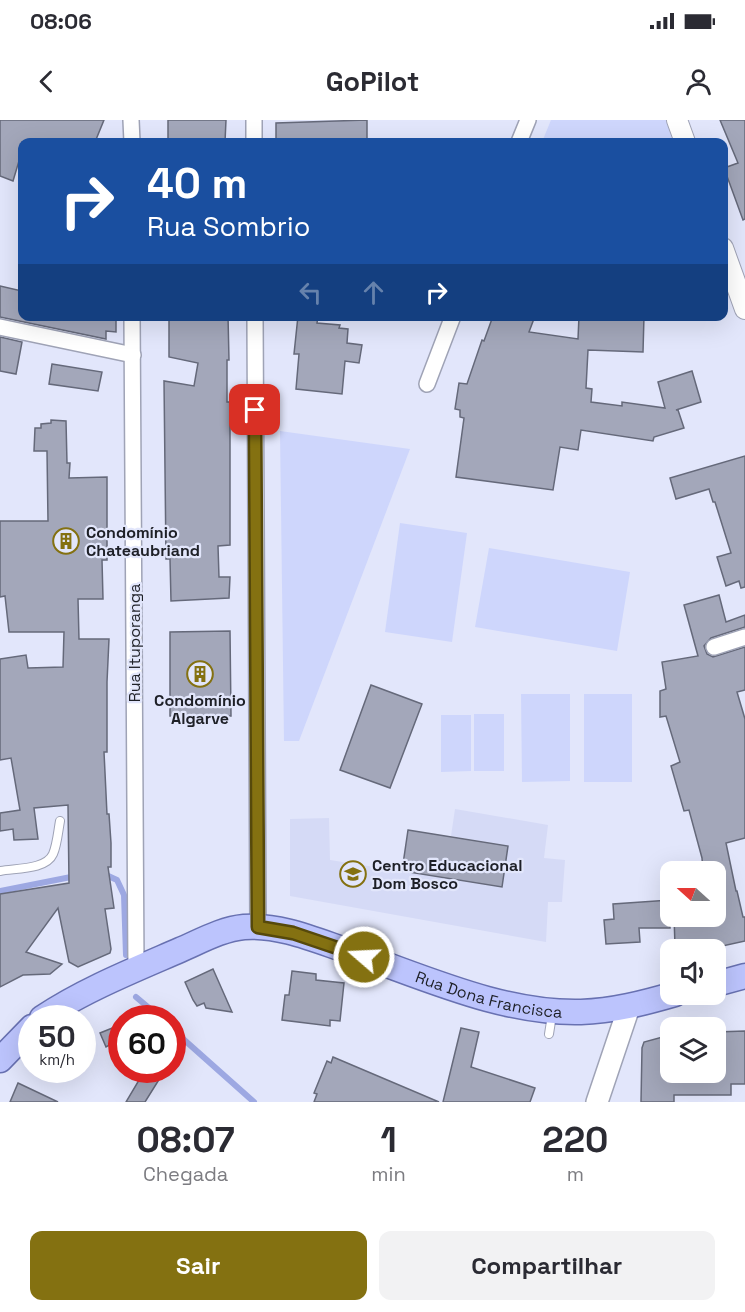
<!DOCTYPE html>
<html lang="pt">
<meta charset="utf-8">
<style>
body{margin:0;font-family:"Space Grotesk",sans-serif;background:#f2f2f3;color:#2b2b33;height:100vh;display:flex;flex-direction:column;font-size:22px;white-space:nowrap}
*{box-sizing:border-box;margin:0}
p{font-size:20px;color:#7c7c81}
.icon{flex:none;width:33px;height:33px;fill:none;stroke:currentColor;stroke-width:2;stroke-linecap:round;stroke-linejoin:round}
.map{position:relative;height:982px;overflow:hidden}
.details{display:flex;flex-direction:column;background:#fff;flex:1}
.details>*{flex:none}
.banner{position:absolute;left:18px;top:18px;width:710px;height:183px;border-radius:12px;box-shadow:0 6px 24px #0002;background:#1a4fa0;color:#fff;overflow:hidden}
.needle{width:39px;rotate:291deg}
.controls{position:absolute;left:660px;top:741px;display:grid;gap:12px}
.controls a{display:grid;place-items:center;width:66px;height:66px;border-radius:12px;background:#fff;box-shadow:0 6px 24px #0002;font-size:30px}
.speed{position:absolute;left:18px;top:885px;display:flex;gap:12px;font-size:30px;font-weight:700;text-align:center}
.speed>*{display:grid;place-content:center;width:78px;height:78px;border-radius:50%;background:#fff;box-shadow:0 6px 24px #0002;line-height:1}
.speed small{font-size:15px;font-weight:400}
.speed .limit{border:9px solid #d22;background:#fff;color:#111}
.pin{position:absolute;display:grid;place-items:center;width:51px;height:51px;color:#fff;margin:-26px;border-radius:12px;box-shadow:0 3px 9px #0006}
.me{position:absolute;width:66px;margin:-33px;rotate:289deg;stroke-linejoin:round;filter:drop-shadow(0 0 4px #0008)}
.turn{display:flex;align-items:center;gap:21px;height:126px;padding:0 30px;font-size:27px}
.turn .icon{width:78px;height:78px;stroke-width:2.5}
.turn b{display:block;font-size:42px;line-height:51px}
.lanes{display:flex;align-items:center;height:57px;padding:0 30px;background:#0003;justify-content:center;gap:30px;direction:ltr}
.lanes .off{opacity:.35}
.eta{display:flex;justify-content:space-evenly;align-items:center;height:102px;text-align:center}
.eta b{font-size:36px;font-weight:800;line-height:42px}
.action{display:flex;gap:12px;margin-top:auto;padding:12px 30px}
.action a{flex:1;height:69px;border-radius:12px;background:#847111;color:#fff;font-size:24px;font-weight:800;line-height:69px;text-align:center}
.action a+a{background:#f2f2f3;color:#2b2b33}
.status{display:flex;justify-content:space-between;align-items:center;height:42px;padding:0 30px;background:#fff;direction:ltr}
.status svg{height:16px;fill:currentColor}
header{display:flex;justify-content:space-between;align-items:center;height:78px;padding:0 30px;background:#fff;font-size:27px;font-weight:800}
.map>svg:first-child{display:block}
.built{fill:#d5daf6}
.green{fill:#ced6fc}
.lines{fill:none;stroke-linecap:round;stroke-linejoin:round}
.stream{stroke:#9da8e2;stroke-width:6}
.building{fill:#a3a7ba;stroke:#65697a;stroke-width:1.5}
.service-casing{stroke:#9fa3b6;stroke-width:10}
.minor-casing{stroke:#9fa3b6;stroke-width:18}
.tertiary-casing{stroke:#9fa3b6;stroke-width:22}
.secondary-casing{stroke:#9fa3b6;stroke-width:24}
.primary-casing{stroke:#6871b1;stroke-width:27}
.service{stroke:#fff;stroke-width:8}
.minor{stroke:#fff;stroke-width:15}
.tertiary{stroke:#fff;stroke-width:20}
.secondary{stroke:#fff;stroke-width:21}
.primary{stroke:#bcc4fd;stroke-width:24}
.route-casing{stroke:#56490b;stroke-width:15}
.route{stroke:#847111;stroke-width:10}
.labels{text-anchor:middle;stroke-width:4.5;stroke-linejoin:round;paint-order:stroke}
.poi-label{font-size:16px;font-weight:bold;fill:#1e2027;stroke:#e2e6fb;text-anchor:start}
.street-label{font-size:16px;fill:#1e2027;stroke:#e2e6fb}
</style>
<div class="status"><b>08:06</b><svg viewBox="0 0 49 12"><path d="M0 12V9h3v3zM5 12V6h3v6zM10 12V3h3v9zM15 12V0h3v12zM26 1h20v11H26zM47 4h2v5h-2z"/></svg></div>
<header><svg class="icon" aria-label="back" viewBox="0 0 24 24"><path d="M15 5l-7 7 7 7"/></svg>GoPilot<svg class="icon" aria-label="person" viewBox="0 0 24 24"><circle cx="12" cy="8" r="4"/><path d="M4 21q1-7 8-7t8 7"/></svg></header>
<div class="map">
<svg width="745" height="982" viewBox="0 0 745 982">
<rect width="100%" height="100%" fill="#e2e6fb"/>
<path class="built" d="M455,689L548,705L544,738L565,740L562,782H548L546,822L290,776V699L329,698L330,740L501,767L508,726L451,716Z"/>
<g class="green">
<path d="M551,0H666L673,22H542Z"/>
<path d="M280,311L410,329L299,621H284Z"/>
<path d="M400,403L467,413L452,522L385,512Z"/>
<path d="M489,428L630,452L617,531L475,507Z"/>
<path d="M521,574H570V661L522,662Z"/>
<rect x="584" y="574" width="48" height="88"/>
<rect x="474" y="594" width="30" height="57"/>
<path d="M441,595H471V651L441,652Z"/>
</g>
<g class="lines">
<g class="stream">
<path d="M104,754L117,760L124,775L126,835"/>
<path d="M0,771L76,756"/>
<path d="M136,877L161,898"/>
<path d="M172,909L254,982"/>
</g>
</g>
<g class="building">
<path d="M0,0H104L95,22H22V31L13,61L0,56Z"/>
<path d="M168,0H226L225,22H168Z"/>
<path d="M367,0V22H276V3Z"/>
<path d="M720,0H745V99L743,100L724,48L738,43Z"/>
<path d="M0,166L22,171V196H116V212L106,211V219L0,197Z"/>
<path d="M169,196H228L229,240H227V282H230V425L218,426L219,457H230L229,478L171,481L170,439H166L164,261L194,266L198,243L169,237Z"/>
<path d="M298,196H318L317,203L340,205L339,208L348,209L347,223L362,225L359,243L345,241L342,274L296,269L299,234H294Z"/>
<path d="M493,196H535L529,212L578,219L579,196H644L643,232L588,230L586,268L592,269L591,282L622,286V282L665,288L658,262L692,251L701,282L676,290H678L684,308L654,317L653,321L581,310L578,330L560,327L553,370L456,357L464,298L460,297V290L455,289L459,263L467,264L482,220L484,221Z"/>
<path d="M0,217L22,222L16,254L0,251Z"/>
<path d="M52,244L102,252L98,271L49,264Z"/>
<path d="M51,300L66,301L67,343H70L69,358L107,357V440H102L103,479H78L79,519H109L107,562V632H104L107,694H109L111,723V747H108L114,788L105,789L111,829L110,833L78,847L69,842L58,788L26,832L62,844L50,854L23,855L0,867V774L69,763L68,685L34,688L38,719L14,720L13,709L0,711V693L20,690L11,638L0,640V539L26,535L28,548L63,547L64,512H9L5,476L0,477V401H48L47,331H34L35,308H41V304L51,303Z"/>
<path d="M745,336V467L741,468L739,461L726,466L717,437L731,433L715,382H713L709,369L676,379L670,358Z"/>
<path d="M719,475L726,502L745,495V507L711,518L704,526L707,534L713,537L745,527V570L737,572L745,599V718L726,723L736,771H737L743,797H745V821L718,827L717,825L675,826L674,796H716V752H703L702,738L689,690L684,691L671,646L680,642L666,596L660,597V571L666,569L662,542L698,536L684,485Z"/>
<path d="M230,511L231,596H170V512Z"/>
<path d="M371,565L422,584L390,668L340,650Z"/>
<path d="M408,710L508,726L502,767L402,751Z"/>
<path d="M670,780V808H639L640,822L606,824L604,800L614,799L613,784Z"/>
<path d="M213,849L232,892L206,888L204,883L197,886L193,880L185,862Z"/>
<path d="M292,851L316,854V860L344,863L340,901L330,900V906L282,900L285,875H289Z"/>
<path d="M122,904V947L111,924L106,927L100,913Z"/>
<path d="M461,908L479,912L471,947L535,968L530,982H443Z"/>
<path d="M745,911V964H731V975H674V982H641L642,928L644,922L670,915V952H716V912Z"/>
<path d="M333,937L439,982H314L317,974L314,973L327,941L331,943Z"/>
<path d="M145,950H165L145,982H126Z"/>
<path d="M18,963L58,982H10Z"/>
</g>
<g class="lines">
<g class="service-casing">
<g id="service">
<path d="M0,751C15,748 46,750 53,734C57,725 58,712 60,701"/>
<path d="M549,914L552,895"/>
</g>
</g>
<g class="minor-casing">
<g id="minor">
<path d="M131,0L132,22"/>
<path d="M254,0V22"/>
<path d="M519,22L528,0"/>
<path d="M132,196L136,849"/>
<path d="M255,196L258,807"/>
<path d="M0,207L133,235"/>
<path d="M427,264L453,196"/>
<path d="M714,527L745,517"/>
</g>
</g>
<g class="tertiary-casing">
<g id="tertiary">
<path d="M677,0L685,22"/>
<path d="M723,128L745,189"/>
</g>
</g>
<g class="secondary-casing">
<path id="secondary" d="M597,982L629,887"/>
</g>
<g class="primary-casing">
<g id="primary">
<path d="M716,864L745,856"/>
<path id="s1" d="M42,898C84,870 134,850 180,830C201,821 222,809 244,807C281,804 320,822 354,833C426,858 504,894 581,892C613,891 644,883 675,874"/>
<path d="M0,940L32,907"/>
</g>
</g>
<use href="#service" class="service"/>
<use href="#minor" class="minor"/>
<use href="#tertiary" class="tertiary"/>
<use href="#secondary" class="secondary"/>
<use href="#primary" class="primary"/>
</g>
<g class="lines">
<g class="route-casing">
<path id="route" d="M255,290L258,807L293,813L364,837"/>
</g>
<use href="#route" class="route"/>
</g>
<defs>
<g id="building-ring" transform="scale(1.35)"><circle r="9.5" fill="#e2e6fb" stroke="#847111" stroke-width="1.5"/><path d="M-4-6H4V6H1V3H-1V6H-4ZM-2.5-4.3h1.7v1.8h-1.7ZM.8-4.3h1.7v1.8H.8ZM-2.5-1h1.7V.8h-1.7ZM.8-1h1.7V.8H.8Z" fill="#847111"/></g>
<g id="school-ring" transform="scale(1.35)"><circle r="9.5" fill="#e2e6fb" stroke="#847111" stroke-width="1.5"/><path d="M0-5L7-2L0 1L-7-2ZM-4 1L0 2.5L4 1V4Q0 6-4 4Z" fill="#847111"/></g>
</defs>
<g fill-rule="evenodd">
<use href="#building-ring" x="66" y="421"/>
<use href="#building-ring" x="200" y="554"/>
<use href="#school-ring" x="353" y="754"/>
</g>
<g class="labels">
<g class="poi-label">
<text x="86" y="418">Condomínio<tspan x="86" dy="18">Chateaubriand</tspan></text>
<text x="200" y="586" text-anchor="middle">Condomínio<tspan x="200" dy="18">Algarve</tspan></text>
<text x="372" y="751">Centro Educacional<tspan x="372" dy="18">Dom Bosco</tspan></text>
</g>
<g class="street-label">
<text transform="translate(134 523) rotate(-90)" y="6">Rua Ituporanga</text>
<text dy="6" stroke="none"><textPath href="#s1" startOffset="478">Rua Dona Francisca</textPath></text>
</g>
</g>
</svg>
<div class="controls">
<a><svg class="needle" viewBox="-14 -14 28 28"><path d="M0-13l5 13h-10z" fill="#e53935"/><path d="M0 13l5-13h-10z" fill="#7c7c81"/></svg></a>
<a><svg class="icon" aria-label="sound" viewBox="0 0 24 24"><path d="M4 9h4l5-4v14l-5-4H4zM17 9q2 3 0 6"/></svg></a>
<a><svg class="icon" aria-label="layers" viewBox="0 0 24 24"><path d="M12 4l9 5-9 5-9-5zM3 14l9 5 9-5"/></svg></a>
</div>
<div class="speed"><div>50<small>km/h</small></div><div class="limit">60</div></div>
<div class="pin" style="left:255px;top:290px;background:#d93025"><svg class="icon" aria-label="arrive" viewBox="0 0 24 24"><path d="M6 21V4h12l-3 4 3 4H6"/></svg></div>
<svg class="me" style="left:364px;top:837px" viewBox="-20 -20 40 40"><circle r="17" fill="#847111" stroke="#fff" stroke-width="3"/><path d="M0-11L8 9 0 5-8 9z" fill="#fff"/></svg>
<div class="banner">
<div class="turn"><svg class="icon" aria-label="right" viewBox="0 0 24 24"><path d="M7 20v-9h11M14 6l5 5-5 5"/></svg><div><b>40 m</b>Rua Sombrio</div></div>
<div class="lanes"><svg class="icon off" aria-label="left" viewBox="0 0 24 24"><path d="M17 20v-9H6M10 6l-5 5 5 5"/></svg><svg class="icon off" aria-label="ahead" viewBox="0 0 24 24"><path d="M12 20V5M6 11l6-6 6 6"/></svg><svg class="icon" aria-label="right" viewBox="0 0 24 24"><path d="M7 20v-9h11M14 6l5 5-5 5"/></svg></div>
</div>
</div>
<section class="details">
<div class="eta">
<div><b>08:07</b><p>Chegada</p></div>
<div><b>1</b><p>min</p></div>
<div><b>220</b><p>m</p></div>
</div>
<div class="action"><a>Sair</a><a>Compartilhar</a></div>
</section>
